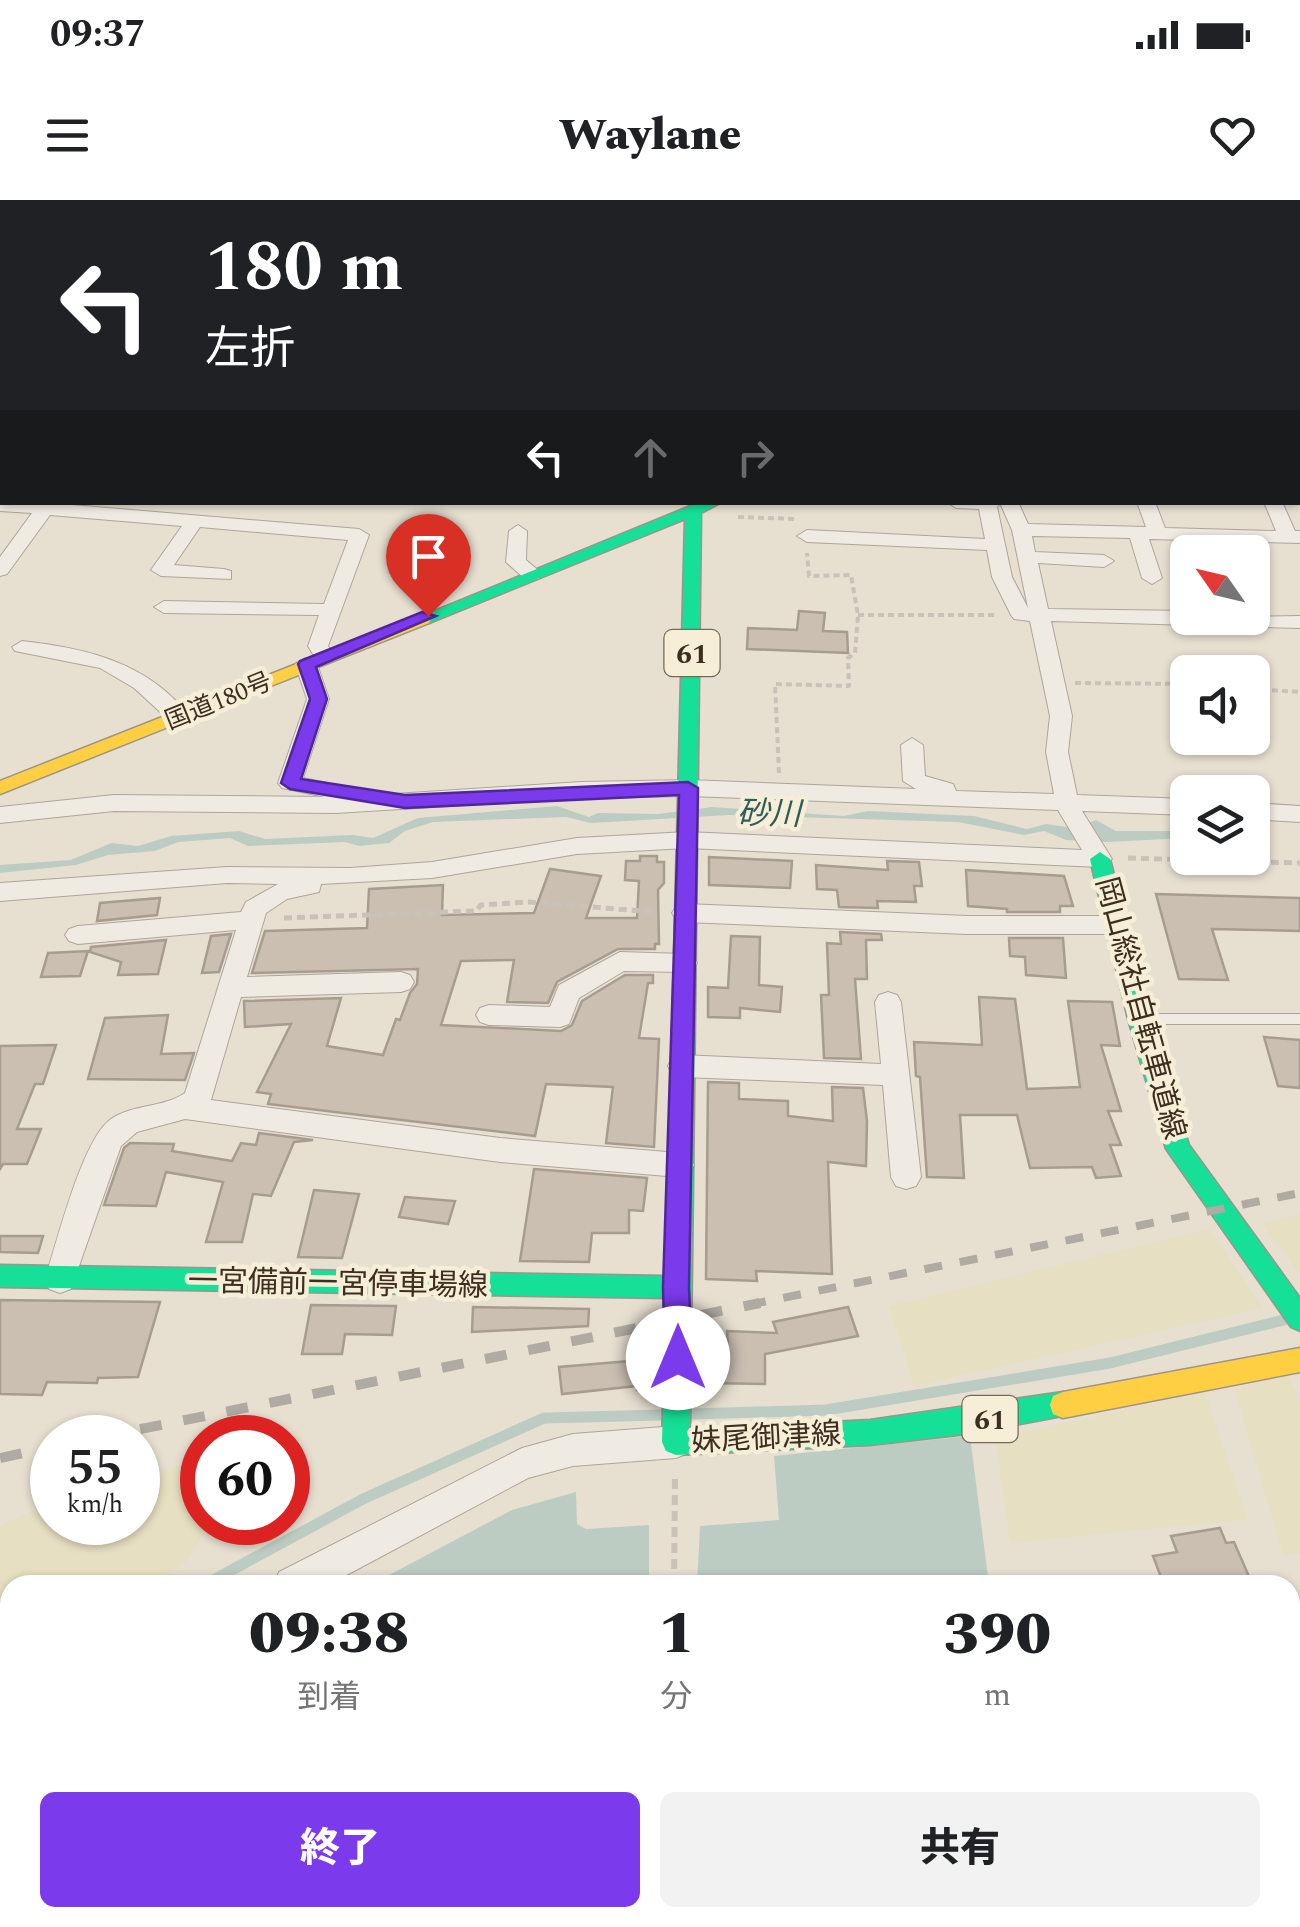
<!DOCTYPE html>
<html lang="ja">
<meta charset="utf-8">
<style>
body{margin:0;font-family:Spectral,"Noto Sans JP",serif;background:#f2f2f2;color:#202124;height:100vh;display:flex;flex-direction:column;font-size:38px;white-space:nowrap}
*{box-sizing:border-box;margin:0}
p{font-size:32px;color:#757577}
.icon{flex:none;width:55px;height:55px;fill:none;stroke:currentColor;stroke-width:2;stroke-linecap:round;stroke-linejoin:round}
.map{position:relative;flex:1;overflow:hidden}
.sheet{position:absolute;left:0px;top:1375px;width:1300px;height:352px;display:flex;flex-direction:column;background:#fff;border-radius:30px 30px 0 0;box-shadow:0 2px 8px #0004}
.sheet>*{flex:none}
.hud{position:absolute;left:0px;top:0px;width:1300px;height:305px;box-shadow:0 2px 8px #0004;background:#202124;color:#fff;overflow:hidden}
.needle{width:65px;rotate:304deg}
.buttons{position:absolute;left:1170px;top:335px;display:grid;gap:20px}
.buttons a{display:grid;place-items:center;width:100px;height:100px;border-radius:15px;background:#fff;box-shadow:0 2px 8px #0004;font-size:50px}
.speed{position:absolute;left:30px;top:1215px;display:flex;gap:20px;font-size:50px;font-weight:700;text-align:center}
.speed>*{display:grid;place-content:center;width:130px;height:130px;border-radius:50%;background:#fff;box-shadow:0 2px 8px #0004;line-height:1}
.speed small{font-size:25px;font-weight:400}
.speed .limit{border:15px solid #d22;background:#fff;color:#111}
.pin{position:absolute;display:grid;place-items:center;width:85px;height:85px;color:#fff;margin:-102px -42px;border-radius:50% 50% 50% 0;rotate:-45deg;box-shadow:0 0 10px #0007}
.pin .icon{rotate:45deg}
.me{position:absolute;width:110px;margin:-55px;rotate:0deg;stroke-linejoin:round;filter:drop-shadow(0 0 8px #0008)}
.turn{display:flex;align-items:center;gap:35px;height:210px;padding:0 40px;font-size:45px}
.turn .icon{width:130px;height:130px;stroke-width:2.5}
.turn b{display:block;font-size:70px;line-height:85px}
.lanes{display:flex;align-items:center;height:95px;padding:0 40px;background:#0003;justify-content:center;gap:50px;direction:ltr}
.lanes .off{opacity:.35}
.eta{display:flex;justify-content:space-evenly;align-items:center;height:170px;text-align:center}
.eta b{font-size:60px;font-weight:800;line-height:70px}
.cta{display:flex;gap:20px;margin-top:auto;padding:20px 40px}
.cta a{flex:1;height:115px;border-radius:15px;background:#7c3aed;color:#fff;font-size:40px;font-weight:800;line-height:115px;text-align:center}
.cta a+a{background:#f2f2f2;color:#202124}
.status{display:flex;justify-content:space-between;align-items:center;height:70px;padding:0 50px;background:#fff;direction:ltr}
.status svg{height:28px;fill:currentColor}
header{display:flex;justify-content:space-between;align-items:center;height:130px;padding:0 40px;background:#fff;font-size:45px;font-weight:800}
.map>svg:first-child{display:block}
.farmland{fill:#e6dfc2}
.water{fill:#bcccc2}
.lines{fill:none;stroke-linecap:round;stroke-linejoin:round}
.stream-far1{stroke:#bcccc2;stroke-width:5}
.stream{stroke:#bcccc2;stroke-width:11}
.river{fill:#bcccc2;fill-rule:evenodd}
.building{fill:#cbbfb2;stroke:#a89c90;stroke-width:2.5}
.lane-casing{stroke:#ada599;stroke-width:2}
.street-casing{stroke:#ada599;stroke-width:2}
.fast-casing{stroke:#9c958a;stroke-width:3}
.slow-casing{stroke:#9c958a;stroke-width:3}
.path-far2{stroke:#c8c2b9;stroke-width:4;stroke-dasharray:6 4;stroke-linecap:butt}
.path-far1{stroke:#c8c2b9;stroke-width:5;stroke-dasharray:8 5;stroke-linecap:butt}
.path{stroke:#c8c2b9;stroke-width:6;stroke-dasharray:10 6;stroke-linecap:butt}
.lane{fill:#efebe3;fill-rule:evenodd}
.street{fill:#efebe3;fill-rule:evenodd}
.fast{fill:#16e098;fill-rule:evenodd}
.slow{fill:#ffcf43;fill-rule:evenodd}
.rail-far1{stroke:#afaaa2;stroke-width:8;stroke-dasharray:18 18;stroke-linecap:butt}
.rail{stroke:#afaaa2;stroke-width:10;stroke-dasharray:22 22;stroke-linecap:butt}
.route{fill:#7c3aed;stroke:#51269a;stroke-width:2.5}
.labels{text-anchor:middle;stroke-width:9;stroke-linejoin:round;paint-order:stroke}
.far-street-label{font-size:25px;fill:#3d2e20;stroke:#f7eed8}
.shield{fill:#f7eed8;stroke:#756857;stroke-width:2.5}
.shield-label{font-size:28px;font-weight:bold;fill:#3d2e20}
.street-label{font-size:30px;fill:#3d2e20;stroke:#f7eed8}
.water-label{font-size:32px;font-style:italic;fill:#2f5d5a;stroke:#f7eed8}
</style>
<div class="status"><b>09:37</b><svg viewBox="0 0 49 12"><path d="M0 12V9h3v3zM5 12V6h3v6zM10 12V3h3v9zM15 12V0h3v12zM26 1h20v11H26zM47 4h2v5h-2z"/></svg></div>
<header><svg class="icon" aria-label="menu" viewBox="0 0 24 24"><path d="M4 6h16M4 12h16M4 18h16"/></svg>Waylane<svg class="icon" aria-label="heart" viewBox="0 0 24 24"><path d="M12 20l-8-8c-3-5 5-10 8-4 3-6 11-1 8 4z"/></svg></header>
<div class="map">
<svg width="1300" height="1727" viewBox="0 0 1300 1727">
<rect width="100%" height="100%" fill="#e7e0d1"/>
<g class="farmland">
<path d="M1300,1015V1074L1261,1023Z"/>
<path d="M1209,1029L1263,1108L914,1186L889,1106Z"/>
<path d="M1287,1174L1300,1199V1355H1283L1234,1190Z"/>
<path d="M1205,1192L1248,1319L1010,1343L995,1238Z"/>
<path d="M194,1263L202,1297L203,1323L200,1340L184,1364L146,1385H10V1459L0,1465V1326L52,1302V1322H138V1275Z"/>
</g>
<g class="water">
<path d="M557,606L589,617L598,613L658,614L712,607L844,616L868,611L974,616L1027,629L1046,624L1074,628L1096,620L1116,631H1188L1187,638L1108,642L1066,640L1044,631L1024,635L958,622L729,615L591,623L566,617L433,622L405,631L389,643L359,646L345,642L248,646L230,638L178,642L155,651L108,655L76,665L0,673V665L71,660L111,643L138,646L171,636L239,631L265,639L352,635L373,638L418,618Z"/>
<path d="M970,1236L989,1385H697L700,1326L779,1320L774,1256Z"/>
<path d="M576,1292L577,1324L586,1329L649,1325V1385H370L512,1310Z"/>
<path d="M35,1718H524L521,1727H34Z"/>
<path d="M716,1718H1031L1033,1727H722Z"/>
</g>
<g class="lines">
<path class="stream-far1" d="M1298,240L1300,245"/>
<g class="stream">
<path d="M692,1214L826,1210L1110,1163L1300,1116"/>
<path d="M204,1385L363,1299L544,1218L662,1215"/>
<path d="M0,1492L10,1488"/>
</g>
<g class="river">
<rect x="0" y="89" width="2" height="16"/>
<rect x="1298" y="144" width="2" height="18"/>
</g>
</g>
<g class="building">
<path d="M799,411L825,413L823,431L847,432L848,453L747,449L748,428L797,430Z"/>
<path d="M640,656H657V662H664V683L658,690L659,744H655V749H618L557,782L548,803L507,802L514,760L461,761L441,825L561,831L572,825L582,801L625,775H653V783H648L639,838L659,839L654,947L606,943L613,887L546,884L535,936L268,904L271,894L257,892L291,824L245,827L244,801L341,798L327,846L383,855L396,819L400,820L410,793L417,784L418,769L252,773L265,731L367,728L369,689L443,685L442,715L534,713L550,669L601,676L586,718H637L639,681L625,680L626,661H640Z"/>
<path d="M709,657L792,661L790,688L709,685Z"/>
<path d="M887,661L919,662L922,686H914L916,702L877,701L878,708L839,707L837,690L817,689L816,665L888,670Z"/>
<path d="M966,670L1064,676L1073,706H1060V712H1007V709L968,706Z"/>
<path d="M1156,694L1300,698V731L1212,729L1228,780L1179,779Z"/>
<path d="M160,698L157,715L97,721L100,703Z"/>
<path d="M840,732L881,734L882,740H866L867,779H855L861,859L824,858L821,795H829L827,743L841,744Z"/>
<path d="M231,734L219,772L202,773L211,736Z"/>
<path d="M731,736L760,737L759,785L782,787L780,812L740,808V818L708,817V787L728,788Z"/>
<path d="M1009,738H1063L1066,778L1026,775L1025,757L1010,756Z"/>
<path d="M166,740L158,774L118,775L121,762L90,752L91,747Z"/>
<path d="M88,751L80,776L41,777L48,753Z"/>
<path d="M979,797L1015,799L1027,889L1080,887L1068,801L1112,802L1120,846L1101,845L1121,911H1108L1121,945H1110L1121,976L1096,978L1092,967L1030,968L1017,915H960L964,978L927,977L920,877L916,876L914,842L982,845Z"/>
<path d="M168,815L161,854L194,853L185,880L88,879L105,818Z"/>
<path d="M1264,837L1300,840V888L1278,886Z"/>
<path d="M56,845L43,884H35L17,929H41L27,964H3L0,969V846Z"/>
<path d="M708,882L739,883V899L788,901V916L833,921L832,887L863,888L867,921L866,966L828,962L832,1074L756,1071L757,1081L706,1079Z"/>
<path d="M259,933L313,940L294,942L271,996L253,994L242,1042H206L223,982L166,972L156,1006L104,1005L124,948L130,943L174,944L172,951L232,961L241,943L256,945Z"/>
<path d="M534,969L647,978L643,1011L629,1010V1033H592L589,1062L520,1061Z"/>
<path d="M314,990L359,994L342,1058L298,1057Z"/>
<path d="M405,997L455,1001L448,1024L399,1017Z"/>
<path d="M0,1036H43L38,1053L0,1052Z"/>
<path d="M0,1100L160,1102L138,1177L98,1178L97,1183L47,1182L42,1195L0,1194Z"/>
<path d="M311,1105L396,1106L392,1135L345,1134L342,1154H302Z"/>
<path d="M473,1107L589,1109L588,1126L472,1132Z"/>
<path d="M848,1107L858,1136L765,1154V1184L706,1183V1145L728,1144L727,1131L777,1133L773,1122Z"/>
<path d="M642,1160H649L648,1190H637V1186L562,1194L559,1167Z"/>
<path d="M1220,1328L1226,1343L1234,1342L1251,1381L1229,1385H1164L1153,1356L1177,1352L1171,1336Z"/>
</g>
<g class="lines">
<g class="lane-casing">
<g id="lane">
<rect x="1298" y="42" width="2" height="4"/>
<path d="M1141,814H1300V824H1141L1134,819Z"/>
</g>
</g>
<g class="street-casing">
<g id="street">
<path d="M921,0H971L973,2H923Z"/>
<rect x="1057" y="0" width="14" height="2"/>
<path d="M1132,0H1146L1147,2H1133Z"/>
<rect x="1298" y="133" width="2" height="10"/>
<path d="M1298,175L1300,176V186L1298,185Z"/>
<rect x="1298" y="210" width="2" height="11"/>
<path d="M0,299L359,329L369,335L328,446L335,457L324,463L317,461L308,446L319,415L164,413L154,407L164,401L324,404L348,340L200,327L174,365L224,369L231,371V379L161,376L151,370L182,326L50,315L7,374L0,376V357L32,313L0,311Z"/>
<path d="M947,302H1018L1028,324L1146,327L1137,302H1155L1165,328L1276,331L1264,302H1282L1295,331H1300V343L1149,339L1162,378L1152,384L1142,378L1130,338L1032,336L1035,352L1104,355L1114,361L1104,367L1038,363L1048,409L1188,411V418L1300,416V428L1051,421L1072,516L1068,552L1077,595L1188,599V615L1082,611L1112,659L1100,667L687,648L577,654L432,678L321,684L319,692L287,699L266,713L247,777L401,772L410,775L414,782L410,789L401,792L241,797L211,900L500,938L679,953L689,957L694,965L689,973L679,977L500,962L185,919L137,932L121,946L71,1089L60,1093L49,1089L45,1079C57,1043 82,939 111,919C133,904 163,908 185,893L236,730L78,744L69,741L65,735L69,729L78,726L241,712L246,702L278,684L227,683L0,701V683L227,667L350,668L432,662L577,638L687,632L1082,650L1058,610L689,596L581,598L336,613L114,611L0,623V607L114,595L326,597L282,588L278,583L307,499L295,464L306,458L317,464L329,499L303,578L347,587L351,592L348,597L581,582L689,580L916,589L903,581L901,545L912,538L923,545L925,576L953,584L956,591L1054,594L1046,552L1050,516L1030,421L1014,419L1011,415L992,377L987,350L807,342L797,336L807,330L985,339L979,309L956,308ZM1000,303L1012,330L1028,408L1012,377L997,307Z"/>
<path d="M518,325L527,331L526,360L539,371V379H525L506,362L509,331Z"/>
<path d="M22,441C85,448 148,462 189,516L178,523L170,521L134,488L100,468L15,451L12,447Z"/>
<path d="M1252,603L1300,606V622L1252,619Z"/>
<path d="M685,704L967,716H1115L1124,719L1128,725L1124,731L1115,734H967L685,722L676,719L672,713L676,707Z"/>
<path d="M620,752L684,754L693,756L697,763L693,770L684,772L624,771L579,798L569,824L560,827L489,825L480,822L476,815L480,808L489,805L550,807L559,785Z"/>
<path d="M888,792L897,795L901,802L921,977L916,986L906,989L896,986L891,977L883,885L682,877L672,874L668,866L672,858L682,855L881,864L875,802L879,795Z"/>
<path d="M676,1226L688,1231L693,1242L688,1253L676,1258L573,1266L528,1278L328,1385H274L279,1372L522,1248L573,1234Z"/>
<path d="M10,1519V1558L0,1562V1523Z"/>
</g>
</g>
<g class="fast-casing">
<g id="fast">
<path d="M1300,54V62H1298V55Z"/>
<rect x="0" y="109" width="2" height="8"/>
<path d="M700,302H722L701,313L690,1229L870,1220L1063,1192L1073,1196L1076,1205L1073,1214L967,1234L870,1245L676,1255L666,1251L662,1242L666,1098L0,1087V1065L666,1076L685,319L429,423L423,424L415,419Z"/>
<path d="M1100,652L1110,659L1150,819L1189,945L1300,1098V1131L1291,1127L1166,949L1128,819L1090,659Z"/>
</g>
</g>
<g class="slow-casing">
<g id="slow">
<path d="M423,414L431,419L429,423L0,594V581Z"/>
<path d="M1300,1148V1172L1063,1218L1053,1214L1050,1205L1053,1196L1063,1192Z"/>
</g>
</g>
<g class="path-far2">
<path d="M738,317L797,319"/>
<path d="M858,415H995"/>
<path d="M1075,483L1188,484"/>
<path d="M1252,489L1300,492"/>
<path d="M779,573L775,484L849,486L848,458L855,453L858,415L851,375L809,376L807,353"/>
</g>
<g class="path-far1">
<path d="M1128,658L1300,663"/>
<path d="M284,718L476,711L481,705L528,702L655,712"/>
</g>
<g class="path">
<path d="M674,1385L675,1278"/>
<path d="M669,1718V1727"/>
</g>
<use href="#lane" class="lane"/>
<use href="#street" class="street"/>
<use href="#fast" class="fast"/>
<use href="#slow" class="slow"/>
<path class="rail-far1" d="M748,1105L1300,993"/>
<g class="rail">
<path d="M97,1238L760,1103"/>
<path d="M0,1258L52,1247"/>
</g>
</g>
<path class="route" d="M422,412L436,416L316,467L327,499L301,579L405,595L688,582L698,588L689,1087L692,1158L688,1167L678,1170L669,1167L665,1158L663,1087L679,595L405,608L290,589L281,583L310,499L298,464L300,461Z"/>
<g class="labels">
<g class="far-street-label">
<text transform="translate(218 500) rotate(-22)" y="9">国道180号</text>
</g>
<g class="shield">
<rect x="664.5" y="430" width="55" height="46" rx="8"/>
<rect x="962.5" y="1196" width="55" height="46" rx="8"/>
</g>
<g class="shield-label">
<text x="692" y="463">61</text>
<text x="990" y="1229">61</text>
</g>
<g class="street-label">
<text transform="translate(1141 808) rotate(75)" y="10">岡山総社自転車道線</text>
<text transform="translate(338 1083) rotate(1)" y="10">一宮備前一宮停車場線</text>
<text transform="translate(766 1237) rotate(-3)" y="10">妹尾御津線</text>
</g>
<g class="water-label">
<text transform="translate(769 613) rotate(1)" y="11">砂川</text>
</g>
</g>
</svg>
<div class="buttons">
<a><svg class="needle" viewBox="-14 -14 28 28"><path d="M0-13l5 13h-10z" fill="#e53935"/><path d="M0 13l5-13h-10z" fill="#757577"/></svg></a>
<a><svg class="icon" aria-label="sound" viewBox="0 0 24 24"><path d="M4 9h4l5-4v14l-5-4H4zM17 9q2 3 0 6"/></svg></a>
<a><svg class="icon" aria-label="layers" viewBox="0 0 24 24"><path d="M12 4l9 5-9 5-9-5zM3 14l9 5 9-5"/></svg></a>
</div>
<div class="speed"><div>55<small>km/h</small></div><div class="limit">60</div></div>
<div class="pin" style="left:428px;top:416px;background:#d93025"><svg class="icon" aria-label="arrive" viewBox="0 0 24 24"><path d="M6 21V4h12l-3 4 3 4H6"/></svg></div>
<svg class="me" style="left:678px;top:1158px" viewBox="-20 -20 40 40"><circle r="19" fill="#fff"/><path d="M0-13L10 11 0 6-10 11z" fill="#7c3aed"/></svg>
<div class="hud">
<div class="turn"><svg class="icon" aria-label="left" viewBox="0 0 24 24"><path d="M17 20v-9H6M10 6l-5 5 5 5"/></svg><div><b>180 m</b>左折</div></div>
<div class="lanes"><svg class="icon" aria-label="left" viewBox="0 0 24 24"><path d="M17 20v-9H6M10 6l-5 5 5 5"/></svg><svg class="icon off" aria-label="ahead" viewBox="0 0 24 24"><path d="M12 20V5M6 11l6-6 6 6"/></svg><svg class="icon off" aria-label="right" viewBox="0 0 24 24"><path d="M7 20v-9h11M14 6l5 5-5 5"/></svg></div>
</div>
<section class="sheet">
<div class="eta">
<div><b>09:38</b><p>到着</p></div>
<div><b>1</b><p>分</p></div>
<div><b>390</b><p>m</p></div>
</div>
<div class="cta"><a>終了</a><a>共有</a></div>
</section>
</div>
